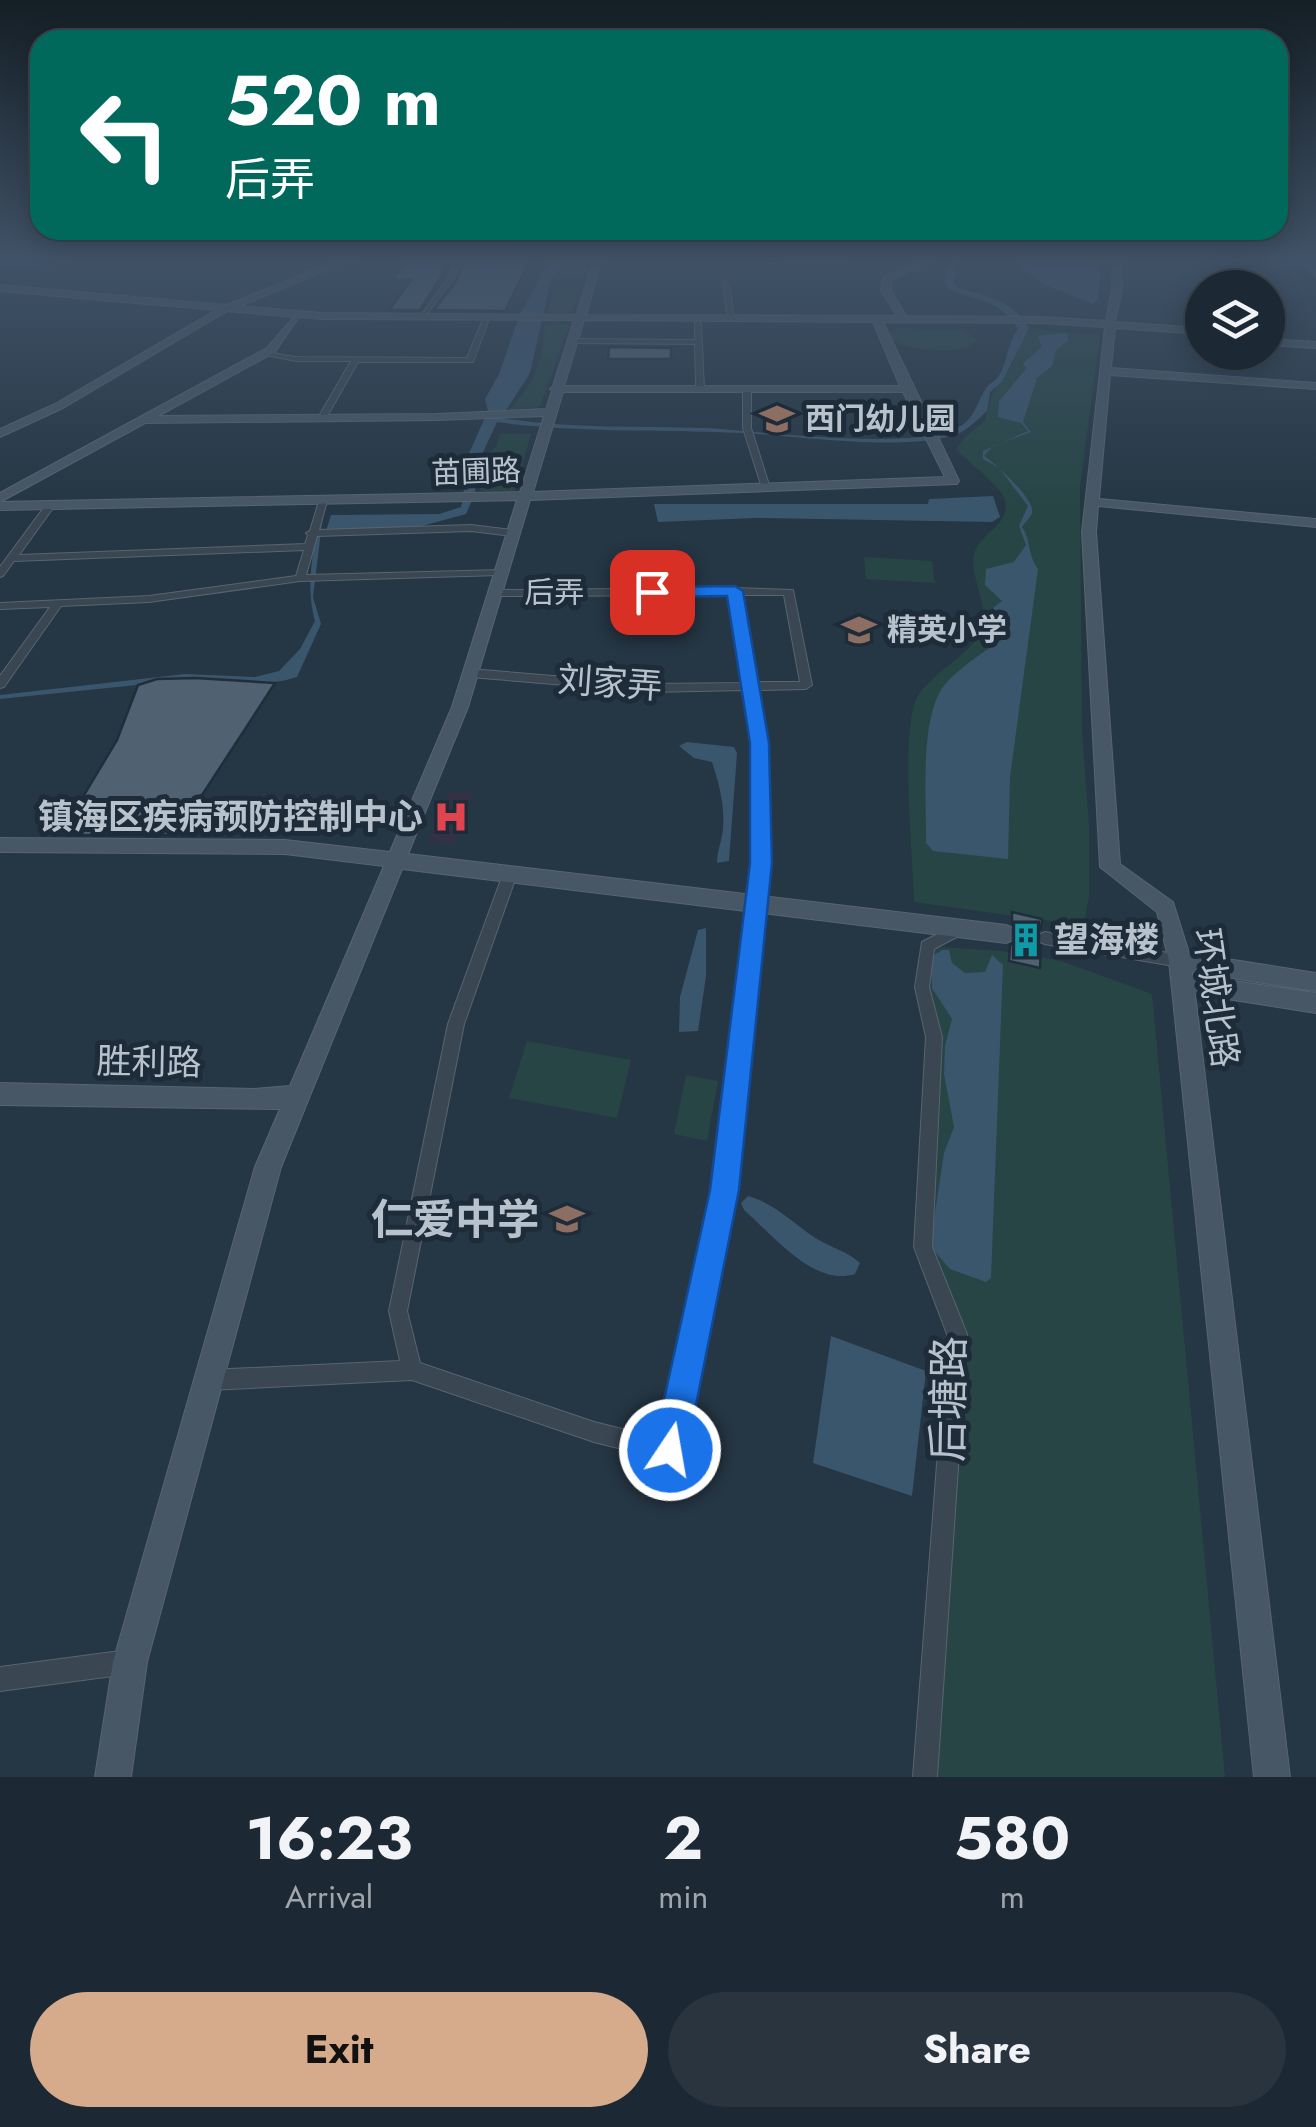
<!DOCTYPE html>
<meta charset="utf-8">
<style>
body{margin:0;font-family:Jost,"Noto Sans SC",sans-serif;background:#29343f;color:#f1f3f6;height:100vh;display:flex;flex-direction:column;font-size:38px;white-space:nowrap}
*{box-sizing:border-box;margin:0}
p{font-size:32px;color:#a0a6ac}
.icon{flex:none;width:55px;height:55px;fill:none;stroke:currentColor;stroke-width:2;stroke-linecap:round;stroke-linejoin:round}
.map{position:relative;height:1777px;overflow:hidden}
.details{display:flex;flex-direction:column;background:#1c2833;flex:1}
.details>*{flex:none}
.top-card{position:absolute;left:30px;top:30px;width:1258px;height:210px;border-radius:30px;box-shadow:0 5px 25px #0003,0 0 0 2px #3a444e;background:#00695c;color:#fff;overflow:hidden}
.fabs{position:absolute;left:1185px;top:270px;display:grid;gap:20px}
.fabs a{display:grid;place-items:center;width:100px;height:100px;border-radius:50%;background:#1c2833;box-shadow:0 5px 25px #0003,0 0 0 2px #3a444e;font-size:50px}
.pin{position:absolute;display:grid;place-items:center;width:85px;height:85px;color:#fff;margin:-42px;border-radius:20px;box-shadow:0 5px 15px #0006}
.me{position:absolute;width:110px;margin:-55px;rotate:12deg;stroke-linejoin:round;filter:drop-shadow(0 0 8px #0008)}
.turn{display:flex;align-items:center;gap:35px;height:210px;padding:0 30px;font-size:45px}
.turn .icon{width:130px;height:130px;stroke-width:2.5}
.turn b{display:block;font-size:70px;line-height:85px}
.eta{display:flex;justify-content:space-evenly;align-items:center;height:170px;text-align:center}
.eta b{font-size:60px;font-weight:700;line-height:70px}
.primary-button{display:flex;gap:20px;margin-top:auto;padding:20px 30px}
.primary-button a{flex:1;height:115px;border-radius:60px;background:#d6ab8b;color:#111;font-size:40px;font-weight:700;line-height:115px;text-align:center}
.primary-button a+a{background:#29343f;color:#f1f3f6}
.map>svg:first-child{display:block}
.medical{fill:#323244}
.green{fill:#274545}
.water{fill:#3a566d}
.building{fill:#506171;stroke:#202e3b;stroke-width:2.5}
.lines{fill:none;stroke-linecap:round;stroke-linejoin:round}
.street-tunnel{stroke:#3b4b59;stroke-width:14;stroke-dasharray:14 6;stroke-linecap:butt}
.street-casing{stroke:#586570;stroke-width:2}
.secondary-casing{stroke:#586570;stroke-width:2}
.primary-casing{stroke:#46535f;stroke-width:3}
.street{fill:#3a4753;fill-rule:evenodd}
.secondary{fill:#475766;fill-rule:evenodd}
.primary{fill:#586673;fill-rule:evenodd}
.route{fill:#1a73e8;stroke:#114b97;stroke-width:2.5}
.labels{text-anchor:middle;stroke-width:10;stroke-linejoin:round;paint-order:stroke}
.far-poi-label{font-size:30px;font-weight:bold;fill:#b7c2cd;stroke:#1e2c39;text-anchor:start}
.far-street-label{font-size:30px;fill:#b7c2cd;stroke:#1e2c39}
.street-label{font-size:35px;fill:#b7c2cd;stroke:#1e2c39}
.poi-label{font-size:35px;font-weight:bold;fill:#b7c2cd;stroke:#1e2c39;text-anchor:end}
.near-poi-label{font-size:42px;font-weight:bold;fill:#b7c2cd;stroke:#1e2c39;text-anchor:end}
.near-street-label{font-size:42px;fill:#b7c2cd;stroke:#1e2c39}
</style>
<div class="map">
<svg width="1316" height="1777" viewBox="0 0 1316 1777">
<rect width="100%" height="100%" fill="#253644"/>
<path class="medical" d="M449,791L473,794L454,844L428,841Z"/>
<g class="green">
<path d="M570,256H592L571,314L548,313L555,278L566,269Z"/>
<path d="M545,325H569L540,407L508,410C535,384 542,362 545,325Z"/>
<path d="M897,329L964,330L978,341C960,356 909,351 890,339V331Z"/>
<path d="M1034,329L1100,335L1080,487L1082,731L1089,825V897L1084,922L1072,924L914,902C913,854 901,744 915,702C922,680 964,658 979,636C993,614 973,585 973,561C974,532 1014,527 1004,498C1000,486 967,461 956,449L965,437L985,421C992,383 998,391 1013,363C1020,349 1020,338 1034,329Z"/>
<path d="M500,434H531L515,491H480L485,457L496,447Z"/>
<path d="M864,557L932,561L935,583L866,579Z"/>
<path d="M927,946L1002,951L1061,961L1152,994L1225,1777H923L957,1334L923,1247L934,1037L922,987Z"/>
<path d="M527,1041L631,1060L617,1118L509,1098Z"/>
<path d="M686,1075L718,1081L707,1141L674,1134Z"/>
</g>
<g class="water">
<path d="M552,256H570L551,279L530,373L501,418C569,429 636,426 705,428C763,431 917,453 962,425C976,416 978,399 987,387C990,383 995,381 998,377C1008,363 1007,343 1018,329C1002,301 978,300 949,290L944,279L957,256H962L953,283L958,288C987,296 1014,301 1029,329L1002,382L990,392L987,411C978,419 968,430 957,434C910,451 809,438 758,434C671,428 584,434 497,422L477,465L475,494L466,514L411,529L326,531L331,515L439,514L461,507L464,494L461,471L488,411L485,399L499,374L520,314Z"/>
<path d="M1018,256H1102L1098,299L1093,304L1046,285L1016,264Z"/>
<path d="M1067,333L1068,341L1056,350L1052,366L1037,378L1023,422L1031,432L993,446L984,456C994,462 1036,500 1032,513C1030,518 1025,522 1022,527C1032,542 1026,551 1038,569L1010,777L1008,859L933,851L926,843C927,802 918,713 947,682C962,666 985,651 1003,639L1005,633L995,623L998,616L993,608L1002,601L985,585L986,569L1014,562L1026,545L1019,526L1028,506L999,468L983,459V451L1028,431L1021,423L998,417L999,401L1026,369L1023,363L1042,347L1038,336Z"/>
<path d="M993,496L1000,517L992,522L756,518L658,522L654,504H928L929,499Z"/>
<path d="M316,512L323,515L313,597L321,624L297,677C246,694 189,669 137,685L0,699V695L185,674L255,677L279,671L300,649L315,621C304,583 316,551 316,512Z"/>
<path d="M687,742L734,747L737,753L729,861L717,863C717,850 722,841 723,829C725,806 719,783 712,762L694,758L679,746Z"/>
<path d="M706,928V976L698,1031L679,1032L680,997L698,930Z"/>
<path d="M942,950H949L952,963L965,973L985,972L992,955L1003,965L991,1278L986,1282L950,1269L930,1246L944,1153L954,1127L944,1074L945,1046L952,1019L932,988L931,957Z"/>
<path d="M748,1196C775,1203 795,1225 817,1239C832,1248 847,1251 860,1263L855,1274C813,1287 773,1235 744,1210L741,1203Z"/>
<path d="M831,1336L926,1371L912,1496L813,1463Z"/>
</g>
<g class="building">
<path d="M410,256H454L420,310H389L411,280H393Z"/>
<path d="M468,256H532L505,311L434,310L455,283Z"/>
<path d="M609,347L671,348V359H608Z"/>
<path d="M196,678L275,683L176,835H60L117,740L138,685L157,679Z"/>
<path d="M1012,912L1042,919L1041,929L1035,936L1041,946L1040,968L1009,961L1010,945L1019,936L1012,923Z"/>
</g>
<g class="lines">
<path class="street-tunnel" d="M1006,934L1045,938"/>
<g class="street-casing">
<g id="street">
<path d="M458,256H464L452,281L424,317H420L446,281Z"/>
<path d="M748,256H777L847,262L844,264Z"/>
<path d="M726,282L729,284L734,318L731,320L728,318L723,284Z"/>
<path d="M485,320L488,322L473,362H358L326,418L322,420L318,418L351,361H296L261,354L265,352L296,357L467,358L482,322Z"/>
<path d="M698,321L701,323L704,389L700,391L696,389L695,344L570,343L567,341L570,339L695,340V323Z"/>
<path d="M747,387L751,389V428L770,488L766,491L762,488L743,428V389Z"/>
<path d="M323,498L327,501L319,530L471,525L512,530L517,533L512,536L471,531L317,536L306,575L503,570L505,572L500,575L300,581L149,602L61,606L4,687L0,688V676L50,607L0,609V603L149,596L296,576L304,550L14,561L3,576L0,577V567L45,506L53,508L19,555L305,544L308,535L306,533L310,531L319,501Z"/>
<path d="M735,588L793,590L812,685L806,689L756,690L765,743L768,863L733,1191L677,1458L670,1461L594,1442L412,1380L209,1390L202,1387L199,1380L202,1373L209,1370L400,1361L389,1311L448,1024L503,874L505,870H515L517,874L464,1024L407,1311L420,1363L594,1422L662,1439L715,1191L754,863L753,743L745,690L649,692L470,677L464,673L470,669L649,684L744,683L731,595L494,596L489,593L494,590ZM741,595H784L800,682H755Z"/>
<path d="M961,922L966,924L968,928L966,932L934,949L929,987L942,1037L932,1247L967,1334L937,1777H913L947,1334L914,1247L926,1037L915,987L922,942Z"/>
<path d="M1045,932L1180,955L1185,957L1187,961L1185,965L1180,967L1045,944L1040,942L1038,938L1040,934Z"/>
<path d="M128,1650L136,1654L140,1662L136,1670L128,1674L0,1691V1667Z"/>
</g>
</g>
<g class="secondary-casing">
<g id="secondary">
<path d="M350,256H361L240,306L321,313L576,315L595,256H603L586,315L897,316L881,290L884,277L931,256H943L891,280V290L906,316L1041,317L1106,321L1112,289L1113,256H1121L1122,289L1115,322L1202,328V334L1115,328L1111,368L1316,383V389L1110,375L1099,499L1316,519V527L1098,506L1096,532L1120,864L1173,902L1189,953L1316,973V991L1192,972V975L1316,993V1013L1195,994L1290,1777H1254L1169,961L1157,912L1100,867L1082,532L1105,327L1041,323L883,322L959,481L957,484L530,500L468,707L408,854L1006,925L1013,928L1016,934L1013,940L1006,943L402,869L281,1167L147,1662L131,1777H95L113,1662L255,1167L280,1109L0,1105V1083L254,1089L290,1086L384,866L285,854L0,852V838L285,840L390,852L452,707L517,500L0,510V502L520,492L544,416L437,420L145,423L0,502V493L267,348L294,317L227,311L63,408L0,437V429L55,404L216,310L0,291V285L226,305ZM299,317L321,319L574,320L553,386L550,389L552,391L546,409L437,414L158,416L275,352ZM584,320L873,322L900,386H564ZM563,392H903L945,477L533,492Z"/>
<path d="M1268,339L1316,342V348L1268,345Z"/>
</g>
</g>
<g class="primary-casing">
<path id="primary" d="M1296,256H1306L1316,268V278Z"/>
</g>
<use href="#street" class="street"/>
<use href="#secondary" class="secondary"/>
<use href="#primary" class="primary"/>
</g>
<linearGradient id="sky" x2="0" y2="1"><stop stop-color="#141e25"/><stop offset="0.51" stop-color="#405267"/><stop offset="1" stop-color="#405267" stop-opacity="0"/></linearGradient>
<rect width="1316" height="505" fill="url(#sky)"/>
<path class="route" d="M735,586L743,591L769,743L772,863L739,1190L687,1450L682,1463L670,1468L658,1463L653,1450L710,1190L750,863V743L727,596L652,597L643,592L652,587Z"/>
<defs>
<g id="school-bare" transform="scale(2.7)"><path d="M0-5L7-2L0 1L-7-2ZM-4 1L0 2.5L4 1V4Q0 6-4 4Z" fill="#8d6e63" stroke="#1e2c39" stroke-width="2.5" paint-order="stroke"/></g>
<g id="hospital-bare" transform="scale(2.7)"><path d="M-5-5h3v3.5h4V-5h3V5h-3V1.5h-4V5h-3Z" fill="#e0444e" stroke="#1e2c39" stroke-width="2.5" paint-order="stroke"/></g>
<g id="building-bare" transform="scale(2.7)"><path d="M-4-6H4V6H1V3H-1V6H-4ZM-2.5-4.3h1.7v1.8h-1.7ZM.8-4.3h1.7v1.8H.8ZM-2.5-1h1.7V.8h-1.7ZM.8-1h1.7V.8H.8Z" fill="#0f9aa8" stroke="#1e2c39" stroke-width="2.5" paint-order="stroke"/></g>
</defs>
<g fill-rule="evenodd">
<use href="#school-bare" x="777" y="419"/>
<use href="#school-bare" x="859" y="630"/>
<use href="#hospital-bare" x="451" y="817"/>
<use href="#building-bare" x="1026" y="940"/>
<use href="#school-bare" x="567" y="1219"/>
</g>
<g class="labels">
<g class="far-poi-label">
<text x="805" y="429">西门幼儿园</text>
<text x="887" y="640">精英小学</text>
</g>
<g class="far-street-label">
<text transform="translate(476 472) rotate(-2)" y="10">苗圃路</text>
<text x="554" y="603">后弄</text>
</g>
<g class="street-label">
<text transform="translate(610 683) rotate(4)" y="12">刘家弄</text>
<text transform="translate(1216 998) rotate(82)" y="12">环城北路</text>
<text transform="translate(149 1062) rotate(1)" y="12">胜利路</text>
</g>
<g class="poi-label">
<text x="423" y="829">镇海区疾病预防控制中心</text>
<text x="1054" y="952" text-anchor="start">望海楼</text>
</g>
<g class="near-poi-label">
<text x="539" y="1234">仁爱中学</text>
</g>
<g class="near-street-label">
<text transform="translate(948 1399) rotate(-89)" y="15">后塘路</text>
</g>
</g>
</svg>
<div class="fabs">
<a><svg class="icon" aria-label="layers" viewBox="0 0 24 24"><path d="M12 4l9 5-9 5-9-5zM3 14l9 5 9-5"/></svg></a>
</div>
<div class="pin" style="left:652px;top:592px;background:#d93025"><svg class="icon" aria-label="arrive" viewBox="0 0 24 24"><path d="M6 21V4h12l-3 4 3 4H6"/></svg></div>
<svg class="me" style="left:670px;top:1450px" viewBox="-20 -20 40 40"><circle r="17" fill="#1a73e8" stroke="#fff" stroke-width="3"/><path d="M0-11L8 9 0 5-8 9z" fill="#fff"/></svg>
<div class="top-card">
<div class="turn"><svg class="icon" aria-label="left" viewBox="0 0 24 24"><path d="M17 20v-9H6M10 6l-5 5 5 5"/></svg><div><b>520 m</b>后弄</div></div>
</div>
</div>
<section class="details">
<div class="eta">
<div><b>16:23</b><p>Arrival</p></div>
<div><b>2</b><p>min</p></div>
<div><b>580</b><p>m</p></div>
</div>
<div class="primary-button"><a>Exit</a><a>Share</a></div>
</section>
